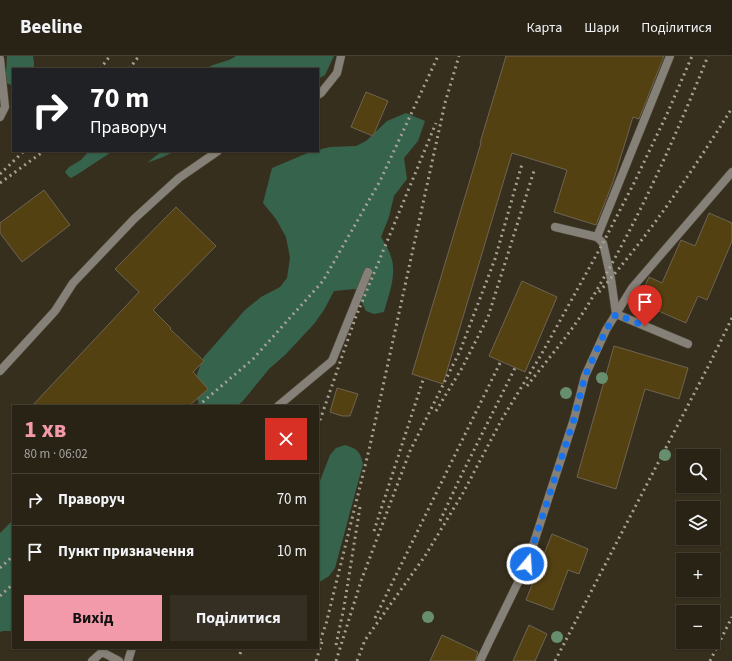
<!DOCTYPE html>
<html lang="uk">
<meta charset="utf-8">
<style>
body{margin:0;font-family:"Source Sans 3",sans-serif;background:#352f23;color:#f1f3f6;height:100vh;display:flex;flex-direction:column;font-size:15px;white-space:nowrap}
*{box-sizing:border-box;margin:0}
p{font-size:13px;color:#a5a4a1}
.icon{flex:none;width:22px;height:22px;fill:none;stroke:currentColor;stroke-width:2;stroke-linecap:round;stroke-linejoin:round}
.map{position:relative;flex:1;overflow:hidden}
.side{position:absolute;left:12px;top:349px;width:307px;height:244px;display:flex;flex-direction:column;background:#292316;border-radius:0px;box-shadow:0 1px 3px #0004,0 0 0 1px #454035}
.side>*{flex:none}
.top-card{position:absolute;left:12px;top:12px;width:307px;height:84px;border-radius:0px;box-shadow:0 1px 3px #0004,0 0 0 1px #454035;background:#202124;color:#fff;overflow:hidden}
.tools{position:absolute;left:676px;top:393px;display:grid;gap:8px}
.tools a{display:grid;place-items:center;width:44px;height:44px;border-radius:0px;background:#292316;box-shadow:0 1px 3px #0004,0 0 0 1px #454035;font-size:20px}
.pin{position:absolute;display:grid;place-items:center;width:34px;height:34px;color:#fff;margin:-41px -17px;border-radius:50% 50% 50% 0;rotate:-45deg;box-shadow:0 0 4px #0007}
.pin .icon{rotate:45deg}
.me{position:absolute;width:44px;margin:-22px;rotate:18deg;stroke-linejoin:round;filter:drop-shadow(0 0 3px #0008)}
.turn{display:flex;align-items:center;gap:14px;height:84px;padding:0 12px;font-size:18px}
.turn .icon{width:52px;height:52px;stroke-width:2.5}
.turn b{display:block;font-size:28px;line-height:34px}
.round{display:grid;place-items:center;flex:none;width:42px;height:42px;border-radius:0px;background:#352f23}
.head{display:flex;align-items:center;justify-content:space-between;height:68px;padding:0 12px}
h1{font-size:24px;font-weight:700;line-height:30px;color:#f39aaa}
.button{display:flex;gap:8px;margin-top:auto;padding:8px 12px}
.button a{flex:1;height:46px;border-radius:0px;background:#f39aaa;color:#111;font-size:16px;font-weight:700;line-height:46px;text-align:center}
.button a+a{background:#352f23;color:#f1f3f6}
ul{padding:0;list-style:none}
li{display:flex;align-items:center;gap:12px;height:52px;padding:0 12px;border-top:1px solid #454035}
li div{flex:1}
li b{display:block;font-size:15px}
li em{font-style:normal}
header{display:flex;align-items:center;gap:24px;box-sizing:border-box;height:56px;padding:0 20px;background:#292316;border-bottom:1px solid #454035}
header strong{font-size:19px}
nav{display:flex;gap:22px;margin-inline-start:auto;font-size:14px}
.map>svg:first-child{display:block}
.green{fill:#36634c}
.building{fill:#544112;stroke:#6d6452}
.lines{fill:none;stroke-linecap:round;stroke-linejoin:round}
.lane-casing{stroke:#534c3c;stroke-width:9}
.lane{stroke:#858078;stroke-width:8}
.rail{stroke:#a7a194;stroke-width:3;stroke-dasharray:2 4;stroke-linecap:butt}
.tree{fill:#668e6f}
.route{stroke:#1a73e8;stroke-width:7;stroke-dasharray:0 12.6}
</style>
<header>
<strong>Beeline</strong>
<nav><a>Карта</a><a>Шари</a><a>Поділитися</a></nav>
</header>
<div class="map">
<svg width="732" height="605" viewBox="0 0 732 605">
<rect width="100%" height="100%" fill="#372f1e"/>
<g class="green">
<path d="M7,0H33L34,7V13H13V30L7,27L6,17Z"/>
<path d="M236,0H334L325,19L318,23V13H206C215,6 227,7 236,0Z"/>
<path d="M406,57L425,65L418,85L404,102L407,123L394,140L389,161L381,181C384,186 388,192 390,198C398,216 389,238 384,256L374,258L366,255L355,233L334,235L324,254L314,268L285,299L269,313L242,346L236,350H200L197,342L196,321L203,302L245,254L261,241L280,231L287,222L290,202L286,181L276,163L263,147L272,112L310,96L330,91L356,90L366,85L387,65Z"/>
<path d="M89,95H113L78,118L71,122L69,121L65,116L69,111L81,104Z"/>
<path d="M162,95H175L163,101L147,107Z"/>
<path d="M345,389C358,393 360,396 363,408L335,512L329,520L318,527V430L330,399L336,392Z"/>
<path d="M13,464V575H3L0,576V477Z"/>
</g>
<g class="building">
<path d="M506,0H664L639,63L633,61L613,126L596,169L554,156L567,114L512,97L443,328L412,318L481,87H480Z"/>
<path d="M366,36L388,45L373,80L351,71Z"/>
<path d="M44,134L70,169L22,206L0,177V167Z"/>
<path d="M176,151L216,190L153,254L171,272L170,273L204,305L193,316L208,333L189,350H32L139,236L115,213Z"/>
<path d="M709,157L732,167V185L707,244L698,240L686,267L638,246L649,221L662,227L681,184L695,190Z"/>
<path d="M522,225L557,241L525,316L489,300Z"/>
<path d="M614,290L688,312L679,343L645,333L616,433L577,421Z"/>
<path d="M337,332L358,338L350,360H342L330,356Z"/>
<path d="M552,478L588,493L579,518L568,514L553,554L526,544Z"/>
<path d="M529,569L547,578L535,605H513Z"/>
<path d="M442,579L478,596L475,605H430Z"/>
</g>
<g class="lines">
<g class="lane-casing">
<g id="lane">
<path d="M670,0L597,181L603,187L611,223L616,258L688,288"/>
<path d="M0,3L5,51L0,61"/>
<path d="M318,39L321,37L337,17L341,0"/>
<path d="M555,171L597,181"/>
<path d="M0,315L55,255L73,227L134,163L179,122L218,95"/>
<path d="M278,350L332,305L368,216"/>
<path d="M92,605L102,596L119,605"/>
<path d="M128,605L132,592"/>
<path d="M480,605L489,586L527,508L574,363L585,320L606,274L632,232L732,116"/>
</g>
</g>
<use href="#lane" class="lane"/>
<g class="rail">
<path d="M100,13L110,0"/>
<path d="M129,13L139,0"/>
<path d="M0,118L24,95"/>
<path d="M0,127L44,95"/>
<path d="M599,236C649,179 692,116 732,52"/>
<path d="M527,330C547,304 569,279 586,252C635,172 673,87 708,0"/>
<path d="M198,350L253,303L323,225L380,125L438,0"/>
<path d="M436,355L462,312L488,261L534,115"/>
<path d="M318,370L355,263L436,67"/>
<path d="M440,465L459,424L515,312"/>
<path d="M374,475L424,321"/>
<path d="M0,512L13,500"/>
<path d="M0,540L13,528"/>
<path d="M375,562L501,305"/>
<path d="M336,589L344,551L360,451"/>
<path d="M318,590L326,568L369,394L445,47L459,0"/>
<path d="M240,598L242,592"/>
<path d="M316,605L322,586"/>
<path d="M336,605L361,525L410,395L460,295L495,203L522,108"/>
<path d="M357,605L365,584L425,500L463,437L502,363L541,299L603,187L634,127L667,58L692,0"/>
<path d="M555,605L710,307L732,262"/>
<path d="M710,605L732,561"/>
</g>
</g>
<g class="tree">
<circle cx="602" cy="322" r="6"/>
<circle cx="566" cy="337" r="6"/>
<circle cx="665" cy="399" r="6"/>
<circle cx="428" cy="561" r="6"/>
<circle cx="557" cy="581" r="6"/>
</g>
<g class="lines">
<path class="route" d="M527,508L574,363L585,320L606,274L616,258L645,270"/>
</g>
</svg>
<div class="tools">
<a><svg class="icon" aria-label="search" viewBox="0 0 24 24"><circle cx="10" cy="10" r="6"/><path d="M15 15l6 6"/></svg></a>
<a><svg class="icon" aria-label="layers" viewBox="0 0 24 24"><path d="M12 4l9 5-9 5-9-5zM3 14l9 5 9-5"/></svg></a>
<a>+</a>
<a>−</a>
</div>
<div class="pin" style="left:645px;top:270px;background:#d93025"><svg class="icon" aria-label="arrive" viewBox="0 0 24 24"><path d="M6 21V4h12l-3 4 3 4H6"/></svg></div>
<svg class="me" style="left:527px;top:508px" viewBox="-20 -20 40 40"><circle r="17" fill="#1a73e8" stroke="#fff" stroke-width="3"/><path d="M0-11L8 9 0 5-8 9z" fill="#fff"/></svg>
<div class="top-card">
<div class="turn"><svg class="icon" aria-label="right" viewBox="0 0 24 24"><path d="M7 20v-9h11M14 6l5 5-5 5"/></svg><div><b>70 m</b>Праворуч</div></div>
</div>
<section class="side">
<div class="head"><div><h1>1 хв</h1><p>80 m · 06:02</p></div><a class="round" style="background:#d93025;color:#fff"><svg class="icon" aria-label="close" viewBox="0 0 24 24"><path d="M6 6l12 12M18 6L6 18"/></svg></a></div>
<ul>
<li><svg class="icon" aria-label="right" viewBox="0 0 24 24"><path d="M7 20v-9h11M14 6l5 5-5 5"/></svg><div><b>Праворуч</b></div><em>70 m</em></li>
<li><svg class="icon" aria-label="arrive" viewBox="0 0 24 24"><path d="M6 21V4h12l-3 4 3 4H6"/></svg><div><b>Пункт призначення</b></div><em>10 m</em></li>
</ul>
<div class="button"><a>Вихід</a><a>Поділитися</a></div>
</section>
</div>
